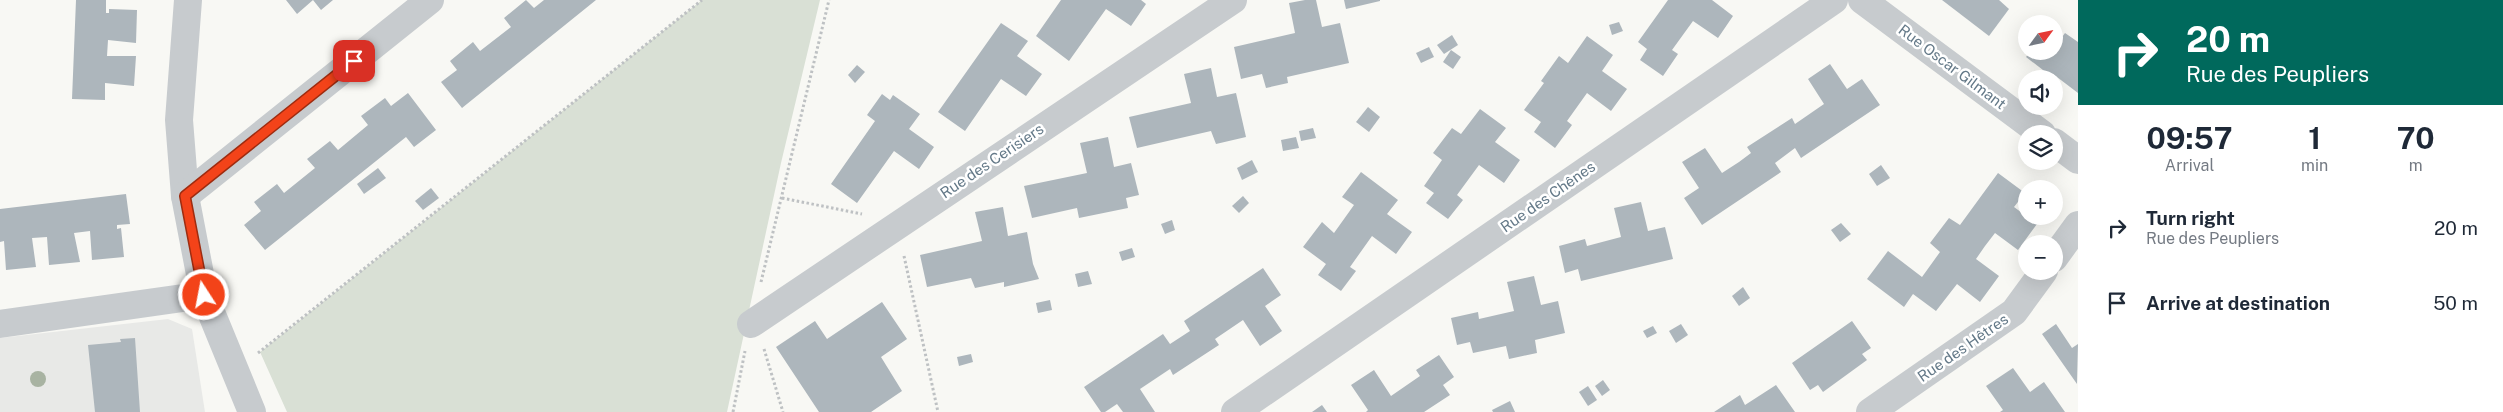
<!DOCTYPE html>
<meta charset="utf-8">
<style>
body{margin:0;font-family:"Public Sans",sans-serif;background:#f2f2f3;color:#1f2937;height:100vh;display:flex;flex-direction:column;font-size:19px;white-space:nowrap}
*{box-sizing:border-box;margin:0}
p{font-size:16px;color:#747a83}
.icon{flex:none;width:28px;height:28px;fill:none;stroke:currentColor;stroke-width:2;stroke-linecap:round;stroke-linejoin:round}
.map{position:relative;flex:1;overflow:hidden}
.details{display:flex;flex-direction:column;background:#fff;width:425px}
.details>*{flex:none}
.guide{background:#00695c;color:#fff;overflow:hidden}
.needle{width:32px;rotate:57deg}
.controls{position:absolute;left:2018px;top:15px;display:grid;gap:10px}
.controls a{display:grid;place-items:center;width:45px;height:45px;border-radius:50%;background:#fff;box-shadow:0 5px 20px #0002;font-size:25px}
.pin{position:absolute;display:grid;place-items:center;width:42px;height:42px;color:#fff;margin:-21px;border-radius:10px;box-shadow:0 2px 8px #0006}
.me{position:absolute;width:55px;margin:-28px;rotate:349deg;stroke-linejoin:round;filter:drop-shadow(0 0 4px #0008)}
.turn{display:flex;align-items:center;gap:18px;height:105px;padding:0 25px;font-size:22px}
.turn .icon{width:65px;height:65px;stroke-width:2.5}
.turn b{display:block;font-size:35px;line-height:42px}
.eta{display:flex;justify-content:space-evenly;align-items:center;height:85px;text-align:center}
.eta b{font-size:30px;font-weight:700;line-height:35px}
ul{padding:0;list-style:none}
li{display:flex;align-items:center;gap:15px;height:75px;padding:0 25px}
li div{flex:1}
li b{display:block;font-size:19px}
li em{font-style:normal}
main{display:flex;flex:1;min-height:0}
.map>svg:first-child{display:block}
.built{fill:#e8e9e7}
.green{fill:#d9e0d5}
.building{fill:#adb6bc}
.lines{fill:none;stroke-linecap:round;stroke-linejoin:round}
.path{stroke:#bec1c3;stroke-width:3;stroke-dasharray:2.5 2.5;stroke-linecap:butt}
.minor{stroke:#c7cbce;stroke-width:28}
.tree{fill:#a8b3a2}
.route-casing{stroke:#9e2c10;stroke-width:12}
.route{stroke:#f34319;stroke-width:9}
.labels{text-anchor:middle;stroke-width:5;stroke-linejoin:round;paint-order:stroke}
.street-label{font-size:15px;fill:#647988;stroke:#fff}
</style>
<main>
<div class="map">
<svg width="2078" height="412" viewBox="0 0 2078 412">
<rect width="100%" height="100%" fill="#f8f8f4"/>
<path class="built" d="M168,319L192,329L205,412H0V338Z"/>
<path class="green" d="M702,0H820L781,163L727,412H287L260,352Z"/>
<g class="building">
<path d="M76,0H106V13H109V9L137,10L136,43L108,40L107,56H136L134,86L105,83V100L72,99Z"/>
<path d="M286,0H333L321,10L313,0L297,14Z"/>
<path d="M526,0L534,8L544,0H596L462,108L441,82L457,70L450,61L473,42L480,51L511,27L504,18Z"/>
<path d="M1061,0H1141L1146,4L1131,26L1106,9L1069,61L1036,36Z"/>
<path d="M1305,0H1316L1322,27L1340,23L1349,63L1287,77L1288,83L1266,88L1262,74L1241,79L1234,47L1295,33L1289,3Z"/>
<path d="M1344,0H1380V1L1346,9Z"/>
<path d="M1668,0H1712L1733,16L1718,38L1693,21L1672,50L1678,54L1663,76L1640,60L1647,49L1638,42Z"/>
<path d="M1942,0H1999L2009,9L1989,36Z"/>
<path d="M1619,22L1623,31L1612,35L1609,25Z"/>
<path d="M1001,23L1028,41L1017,56L1042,74L1026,96L1001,79L965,131L938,112Z"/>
<path d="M2065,33L2078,42V93L2053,74L2052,77L2026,57L2031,51H2054V36L2060,40Z"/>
<path d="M1452,35L1458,45L1444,54L1437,45Z"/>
<path d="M1587,36L1613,55L1602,71L1627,89L1611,111L1587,93L1567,121L1572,125L1555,148L1534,132L1541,122L1524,110L1544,83L1541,81L1559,56L1568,63Z"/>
<path d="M1429,47L1434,57L1421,63L1416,53Z"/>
<path d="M1451,50L1461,57L1453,69L1443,62Z"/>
<path d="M1830,64L1847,89L1862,79L1880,105L1801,158L1795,148L1775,163L1781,172L1702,225L1684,198L1699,188L1682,162L1705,148L1722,173L1739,162L1751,153L1747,147L1792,118L1795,124L1824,104L1808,79Z"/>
<path d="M857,65L865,72L855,83L848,75Z"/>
<path d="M1211,68L1217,97L1236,93L1246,137L1216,144L1211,131L1137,148L1129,117L1191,103L1184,74Z"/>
<path d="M408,93L436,130L414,147L406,137L265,250L244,225L261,211L254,202L277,184L284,193L315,168L307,159L330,141L338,150L368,125L361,116L385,98L391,106Z"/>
<path d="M882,94L890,100L893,95L920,114L909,129L934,147L919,169L894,151L857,203L831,184L875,121L867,115Z"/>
<path d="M1368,107L1380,117L1369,132L1356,122Z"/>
<path d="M1480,109L1506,128L1495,142L1520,160L1504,183L1479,165L1457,195L1463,200L1448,219L1426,203L1434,193L1424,186L1442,160L1433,153L1452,128L1461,134Z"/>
<path d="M1313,128L1316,138L1301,141L1299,131Z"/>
<path d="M1108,137L1114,167L1131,163L1139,195L1126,198L1128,208L1079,218L1077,208L1032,218L1024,186L1087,173L1080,143Z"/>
<path d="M1296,137L1299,148L1283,151L1281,140Z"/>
<path d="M1252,160L1258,172L1242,180L1237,168Z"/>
<path d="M1881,165L1890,178L1877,186L1869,174Z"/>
<path d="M378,168L386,178L364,194L357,184Z"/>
<path d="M1361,172L1398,200L1387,214L1412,232L1396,254L1372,236L1350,267L1356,271L1341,291L1318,275L1326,264L1303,247L1322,222L1334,233L1354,205L1342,197Z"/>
<path d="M1998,173L2025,193L2014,207L2037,224L2018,250L1995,233L1985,246L1976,259L1999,276L1980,302L1957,284L1936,311L1913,294L1904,307L1867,279L1888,251L1922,277L1940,252L1930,243L1949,218L1960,225Z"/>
<path d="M431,188L439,198L423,210L415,201Z"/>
<path d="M126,194L130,224L117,225V229L121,228L124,257L92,260L90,231L74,233L80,262L49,265L47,237L32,238L36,267L6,270L4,241L0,242V209Z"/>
<path d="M1243,196L1249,203L1239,213L1232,206Z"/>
<path d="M1641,202L1648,231L1665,227L1673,259L1581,281L1578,269L1565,273L1559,246L1585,239L1587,246L1621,237L1614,208Z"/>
<path d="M1003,207L1008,236L1027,232L1033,264L1039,279L1004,287V282L975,288L971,278L927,287L920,255L982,241L975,212Z"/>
<path d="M1172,220L1175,230L1165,234L1161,224Z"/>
<path d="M1841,223L1851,234L1840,242L1831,230Z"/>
<path d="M1132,248L1135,257L1122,261L1119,252Z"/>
<path d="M1263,268L1281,295L1265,306L1282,331L1260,346L1243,320L1215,339L1219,345L1173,375L1170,369L1140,389L1155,412H1123L1117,404L1105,412H1101L1084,387L1163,334L1170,344L1190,331L1184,321Z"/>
<path d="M1088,271L1092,284L1078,287L1075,274Z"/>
<path d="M1534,276L1541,305L1558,301L1565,333L1535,340L1537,353L1509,359L1506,346L1473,353L1470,342L1457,345L1451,318L1478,312L1479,319L1514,311L1507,282Z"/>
<path d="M1743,287L1750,298L1739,306L1732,296Z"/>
<path d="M1050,300L1052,310L1038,313L1036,303Z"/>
<path d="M882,302L907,339L881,357L902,391L871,412H819L776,347L815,321L827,339Z"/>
<path d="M1852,321L1871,348L1862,354L1867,360L1823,392L1818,385L1810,390L1792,363Z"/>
<path d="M1681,324L1688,335L1676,343L1669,331Z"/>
<path d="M2056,324L2072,348L2078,344L2077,384L2042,334Z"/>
<path d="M1653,326L1657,333L1647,338L1643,331Z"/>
<path d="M135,338L140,412H95L88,345L121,342L120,339Z"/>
<path d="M971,354L973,362L959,366L957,357Z"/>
<path d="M1439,355L1454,377L1443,385L1450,395L1424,412H1366L1368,410L1351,385L1374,370L1391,396L1420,376L1416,370Z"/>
<path d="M2013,368L2030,392L2044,382L2065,412H2000L2003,410L1986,386Z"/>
<path d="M1603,380L1610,390L1602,396L1595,386Z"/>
<path d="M1776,385L1795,412H1714L1740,395L1745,405Z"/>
<path d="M1588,386L1597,400L1588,406L1579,392Z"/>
<path d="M1510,401L1515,412H1493L1492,410Z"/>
<path d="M1322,405L1327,412H1312Z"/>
</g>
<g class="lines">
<g class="path">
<path d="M782,198L862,214"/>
<path d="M904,256L938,412"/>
<path d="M761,282L829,0"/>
<path d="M764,349L783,412"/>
<path d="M258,353L702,0"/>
<path d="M733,412L745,351"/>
</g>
<g class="minor">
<path d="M188,0L179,120L185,196L204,295L252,412"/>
<path d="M1862,0L2042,134"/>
<path d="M2054,142L2078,160"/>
<path d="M185,196L430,0"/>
<path d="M2054,258L2078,225"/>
<path d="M0,324L204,295"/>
<path d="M751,324L1233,0"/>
<path d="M1235,412L1834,0"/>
<path d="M1870,412L2014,312L2044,271"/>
</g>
</g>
<circle class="tree" cx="38" cy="379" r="8"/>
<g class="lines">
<g class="route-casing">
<path id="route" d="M204,295L185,196L354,61"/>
</g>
<use href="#route" class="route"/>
</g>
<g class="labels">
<g class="street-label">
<text transform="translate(1952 67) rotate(37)" y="5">Rue Oscar Gilmant</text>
<text transform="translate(992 161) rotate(-34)" y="5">Rue des Cerisiers</text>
<text transform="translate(1548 197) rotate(-35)" y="5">Rue des Chênes</text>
<text transform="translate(1963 348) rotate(-35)" y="5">Rue des Hêtres</text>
</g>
</g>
</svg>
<div class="controls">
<a><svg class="needle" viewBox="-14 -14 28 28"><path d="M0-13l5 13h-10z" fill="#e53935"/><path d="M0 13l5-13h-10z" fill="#747a83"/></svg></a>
<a><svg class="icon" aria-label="sound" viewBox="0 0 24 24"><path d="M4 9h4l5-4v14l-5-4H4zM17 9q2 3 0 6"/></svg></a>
<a><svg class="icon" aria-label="layers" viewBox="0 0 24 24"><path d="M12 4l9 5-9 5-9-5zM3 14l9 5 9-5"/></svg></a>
<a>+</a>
<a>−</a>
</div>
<div class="pin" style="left:354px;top:61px;background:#d93025"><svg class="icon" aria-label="arrive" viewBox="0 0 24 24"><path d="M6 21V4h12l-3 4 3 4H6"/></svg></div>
<svg class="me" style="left:204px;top:295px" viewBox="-20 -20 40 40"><circle r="17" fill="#f34319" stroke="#fff" stroke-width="3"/><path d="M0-11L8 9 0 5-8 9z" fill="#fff"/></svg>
</div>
<section class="details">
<div class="guide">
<div class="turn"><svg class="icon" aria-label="right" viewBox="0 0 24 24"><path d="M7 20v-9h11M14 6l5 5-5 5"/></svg><div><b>20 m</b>Rue des Peupliers</div></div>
</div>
<div class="eta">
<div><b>09:57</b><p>Arrival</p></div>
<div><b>1</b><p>min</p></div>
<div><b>70</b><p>m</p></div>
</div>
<ul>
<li><svg class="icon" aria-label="right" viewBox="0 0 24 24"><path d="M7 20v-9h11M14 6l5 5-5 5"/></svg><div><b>Turn right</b><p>Rue des Peupliers</p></div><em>20 m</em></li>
<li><svg class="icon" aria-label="arrive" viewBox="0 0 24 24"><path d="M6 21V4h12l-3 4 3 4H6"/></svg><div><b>Arrive at destination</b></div><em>50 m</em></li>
</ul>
</section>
</main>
